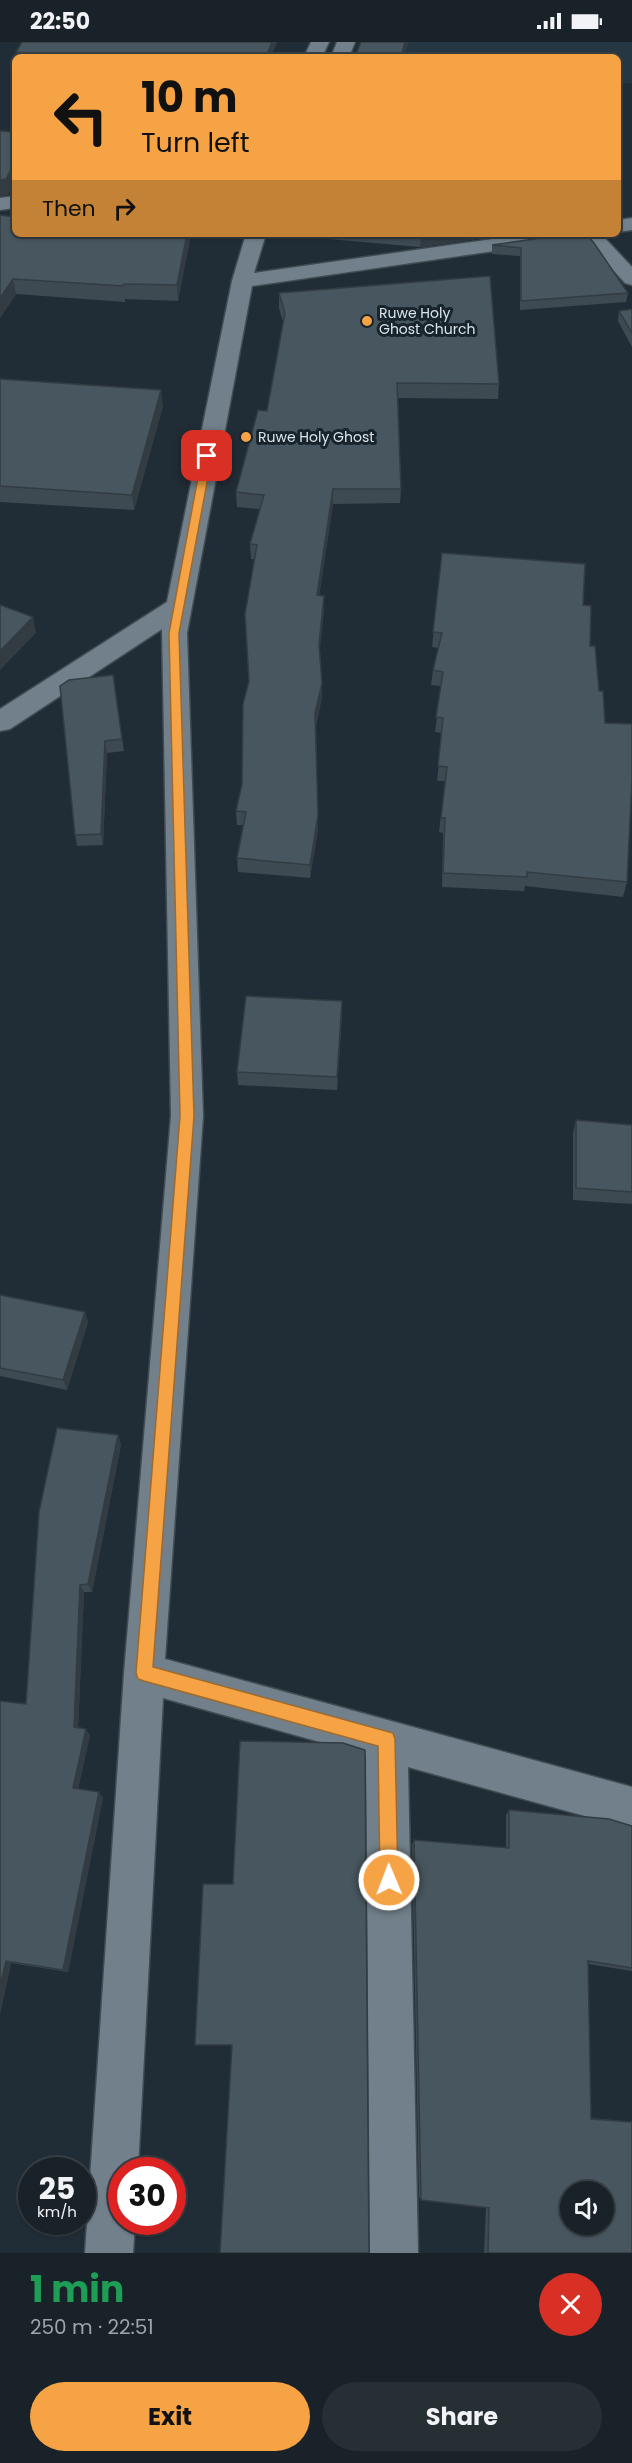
<!DOCTYPE html>
<meta charset="utf-8">
<style>
body{margin:0;font-family:Poppins,sans-serif;background:#262f34;color:#f1f3f6;height:100vh;display:flex;flex-direction:column;font-size:22px;white-space:nowrap}
*{box-sizing:border-box;margin:0}
p{font-size:20px;color:#9fa4a8}
.icon{flex:none;width:33px;height:33px;fill:none;stroke:currentColor;stroke-width:2;stroke-linecap:round;stroke-linejoin:round}
.map{position:relative;height:2211px;overflow:hidden}
.panel{display:flex;flex-direction:column;background:#192228;flex:1}
.panel>*{flex:none}
.guide{position:absolute;left:12px;top:12px;width:609px;height:183px;border-radius:9px;box-shadow:0 2px 4px #0004,0 0 0 2px #373f45;background:#f5a345;color:#111;overflow:hidden}
.tools{position:absolute;left:560px;top:2139px;display:grid;gap:12px}
.tools a{display:grid;place-items:center;width:54px;height:54px;border-radius:50%;background:#192228;box-shadow:0 2px 4px #0004,0 0 0 2px #373f45;font-size:30px}
.speed{position:absolute;left:18px;top:2115px;display:flex;gap:12px;font-size:30px;font-weight:700;text-align:center}
.speed>*{display:grid;place-content:center;width:78px;height:78px;border-radius:50%;background:#192228;box-shadow:0 2px 4px #0004,0 0 0 2px #373f45;line-height:1}
.speed small{font-size:15px;font-weight:400}
.speed .limit{border:9px solid #d22;background:#fff;color:#111}
.pin{position:absolute;display:grid;place-items:center;width:51px;height:51px;color:#fff;margin:-26px;border-radius:12px;box-shadow:0 3px 9px #0006}
.me{position:absolute;width:66px;margin:-33px;rotate:359deg;stroke-linejoin:round;filter:drop-shadow(0 0 4px #0008)}
.turn{display:flex;align-items:center;gap:21px;height:126px;padding:0 30px;font-size:27px}
.turn .icon{width:78px;height:78px;stroke-width:2.5}
.turn b{display:block;font-size:42px;line-height:51px}
.then{display:flex;align-items:center;height:57px;padding:0 30px;background:#0003;gap:12px;font-size:22px}
.round{display:grid;place-items:center;flex:none;width:63px;height:63px;border-radius:32px;background:#262f34}
.summary{display:flex;align-items:center;justify-content:space-between;height:102px;padding:0 30px}
h1{font-size:36px;font-weight:700;line-height:45px;color:#1e9e55}
.cta{display:flex;gap:12px;margin-top:auto;padding:12px 30px}
.cta a{flex:1;height:69px;border-radius:36px;background:#f5a345;color:#111;font-size:24px;font-weight:700;line-height:69px;text-align:center}
.cta a+a{background:#262f34;color:#f1f3f6}
.status{display:flex;justify-content:space-between;align-items:center;height:42px;padding:0 30px;background:#192228;direction:ltr}
.status svg{height:16px;fill:currentColor}
.map>svg:first-child{display:block}
.built{fill:#253743}
.lines{fill:none;stroke-linecap:round;stroke-linejoin:round}
.minor-casing{stroke:#414b52;stroke-width:3}
.minor{fill:#71808a;fill-rule:evenodd}
.wall{fill:#3e4a52}
.shaded-wall{fill:#323c42}
.building{fill:#48565f;stroke:#323c42;stroke-width:1.5;fill-rule:evenodd}
.route{fill:#f5a345;stroke:#9f6a2d;stroke-width:1.5}
.poi-dot{fill:#f5a345;stroke:#17242c;stroke-width:2}
.labels{text-anchor:middle;stroke-width:6;stroke-linejoin:round;paint-order:stroke}
.far-poi-label{font-size:14px;fill:#dce4ea;stroke:#17242c;text-anchor:start}
</style>
<div class="status"><b>22:50</b><svg viewBox="0 0 49 12"><path d="M0 12V9h3v3zM5 12V6h3v6zM10 12V3h3v9zM15 12V0h3v12zM26 1h20v11H26zM47 4h2v5h-2z"/></svg></div>
<div class="map">
<svg width="632" height="2211" viewBox="0 0 632 2211">
<rect width="100%" height="100%" fill="#212d36"/>
<path class="built" d="M365,0H632V41L618,42V15H359Z"/>
<g class="lines">
<g class="minor-casing">
<g id="minor">
<path d="M311,0H329L322,15H304Z"/>
<path d="M337,0H355L349,15H331Z"/>
<path d="M15,154V166L0,168V156Z"/>
<path d="M632,176V188L618,190V178Z"/>
<path d="M246,192H266L254,231L528,192H601L632,225V243L625,241L580,192L577,196L570,198L252,244L187,591L203,1074L165,1617L632,1745V1787L408,1725L418,2211H370L366,1713L163,1656L138,2128H122V2180H135L133,2211H85L124,1631L171,1074L162,587L10,687L0,689V667L167,560L232,239Z"/>
</g>
</g>
<use href="#minor" class="minor"/>
</g>
<g class="wall">
<path d="M22,0H277L271,15H17L16,10Z"/>
<path d="M15,192H191L178,259L125,257V260L16,252L0,276Z"/>
<path d="M305,192H512L420,205L305,195Z"/>
<path d="M568,192L628,251L626,260L520,268V214L492,212V203Z"/>
<path d="M279,251L499,342L498,357L398,356L401,447L400,461L333,462L319,554L324,568L319,611L322,655L316,684L318,787L310,836L238,830L237,816L243,783H237L236,769L242,742L249,639L254,517H251L250,502L260,467L237,465L236,450L267,369L283,280L279,266Z"/>
<path d="M632,267V305L618,279L619,269Z"/>
<path d="M0,337L163,364L134,468L0,460Z"/>
<path d="M442,511L583,563L590,604L605,681L632,682V751H631L627,840L623,855L525,844L524,849L442,845L443,791L439,790L445,739H437L442,691L435,690L441,644L431,643L433,628L438,606L432,605Z"/>
<path d="M113,633L124,709L107,711L103,803L77,804L75,793Z"/>
<path d="M342,972L337,1048L238,1043L237,1030Z"/>
<path d="M576,1078L632,1083V1162L573,1158V1091Z"/>
<path d="M0,1253L85,1270L88,1280L67,1348L0,1334Z"/>
<path d="M118,1393L121,1403L92,1550H84L78,1686L90,1693L78,1747L103,1755L68,1930L11,1921L0,1972V1659L26,1662Z"/>
<path d="M509,1768L632,1784V1929L588,1922L591,2076L632,2080V2211H484L486,2165L421,2158L419,2155L412,1802L414,1798L506,1806V1773Z"/>
</g>
<g class="shaded-wall">
<path d="M272,0H277L271,15H266Z"/>
<path d="M405,0H409L404,15H401Z"/>
<path d="M15,120V140L8,153L0,154V138Z"/>
<path d="M187,192H191L178,259L177,243Z"/>
<path d="M428,192H512L420,205L421,193Z"/>
<path d="M13,237L16,252L0,276V256Z"/>
<path d="M161,348L163,364L134,468L132,453Z"/>
<path d="M333,447V462L317,568V553Z"/>
<path d="M324,554V568L319,617V603Z"/>
<path d="M33,575L36,591L0,628V609Z"/>
<path d="M322,641V655L315,685V671Z"/>
<path d="M105,699L107,711L103,803L101,792Z"/>
<path d="M318,773V787L310,836V823Z"/>
<path d="M342,959V972L337,1048V1035Z"/>
<path d="M85,1270L88,1280L67,1348L63,1338Z"/>
<path d="M118,1393L121,1403L92,1550L88,1542Z"/>
<path d="M80,1543L84,1550L78,1691L74,1685Z"/>
<path d="M86,1687L90,1693L77,1751L73,1746Z"/>
<path d="M99,1750L103,1755L68,1930L63,1928Z"/>
<path d="M6,1919L11,1921L0,1972V1944Z"/>
</g>
<g class="building">
<path d="M22,0H272L266,15H48V14L16,10Z"/>
<path d="M361,0H405L401,15H355Z"/>
<path d="M0,89L15,90V120L6,137L0,138Z"/>
<path d="M0,173L15,175V192H187L177,243L124,242L123,244L13,237L0,256Z"/>
<path d="M568,192H586L594,201L628,251L521,259V206L492,203Z"/>
<path d="M490,234L499,342L397,341L401,447H333L317,553L324,554L319,603L322,641L315,671L318,773L310,823L237,816L246,770L236,769L242,742L243,662L249,639L245,572L257,503L250,502L264,453L236,450L258,368L267,369L285,271L279,251Z"/>
<path d="M632,267V291L619,269Z"/>
<path d="M0,337L161,348L132,453L0,444Z"/>
<path d="M442,511L585,522L583,563L591,564L590,604H595L599,649H603L605,681L632,682V736L627,840L527,830V835L443,831L445,776H441L447,725L438,724L443,676L436,675L443,630L433,628L442,591L433,590Z"/>
<path d="M0,563L33,575L0,609Z"/>
<path d="M113,633L122,697L105,699L101,792L75,793L60,644L69,638Z"/>
<path d="M246,954L342,959L337,1035L237,1030Z"/>
<path d="M576,1078L632,1083V1150L576,1146Z"/>
<path d="M0,1253L85,1270L63,1338L0,1326Z"/>
<path d="M57,1386L118,1393L88,1542L80,1543L74,1685L86,1687L73,1746L99,1750L63,1928L6,1919L0,1944V1659L26,1662L39,1470Z"/>
<path d="M240,1699L343,1701L365,1708L369,2211H220L232,2003H195L203,1842H233Z"/>
<path d="M509,1768L609,1777L632,1784V1926L588,1919L591,2077L632,2080V2211H488L489,2166L421,2158L414,1798L509,1806ZM570,2150H603V2182H570Z"/>
</g>
<path class="route" d="M207,411L212,414L179,591L194,1074L153,1625L393,1691L395,1697L398,1838L395,1844L389,1846L382,1844L380,1838L378,1704L144,1639L138,1637L136,1631L180,1074L169,591L202,414Z"/>
<g class="poi-dot">
<circle cx="367" cy="279" r="6"/>
<circle cx="246" cy="395" r="6"/>
</g>
<g class="labels">
<g class="far-poi-label">
<text x="379" y="276">Ruwe Holy<tspan x="379" dy="16">Ghost Church</tspan></text>
<text x="258" y="400">Ruwe Holy Ghost</text>
</g>
</g>
</svg>
<div class="tools">
<a><svg class="icon" aria-label="sound" viewBox="0 0 24 24"><path d="M4 9h4l5-4v14l-5-4H4zM17 9q2 3 0 6"/></svg></a>
</div>
<div class="speed"><div>25<small>km/h</small></div><div class="limit">30</div></div>
<div class="pin" style="left:207px;top:414px;background:#d93025"><svg class="icon" aria-label="arrive" viewBox="0 0 24 24"><path d="M6 21V4h12l-3 4 3 4H6"/></svg></div>
<svg class="me" style="left:389px;top:1838px" viewBox="-20 -20 40 40"><circle r="17" fill="#f5a345" stroke="#fff" stroke-width="3"/><path d="M0-11L8 9 0 5-8 9z" fill="#fff"/></svg>
<div class="guide">
<div class="turn"><svg class="icon" aria-label="left" viewBox="0 0 24 24"><path d="M17 20v-9H6M10 6l-5 5 5 5"/></svg><div><b>10 m</b>Turn left</div></div>
<div class="then">Then<svg class="icon" aria-label="right" viewBox="0 0 24 24"><path d="M7 20v-9h11M14 6l5 5-5 5"/></svg></div>
</div>
</div>
<section class="panel">
<div class="summary"><div><h1>1 min</h1><p>250 m · 22:51</p></div><a class="round" style="background:#d93025;color:#fff"><svg class="icon" aria-label="close" viewBox="0 0 24 24"><path d="M6 6l12 12M18 6L6 18"/></svg></a></div>
<div class="cta"><a>Exit</a><a>Share</a></div>
</section>
